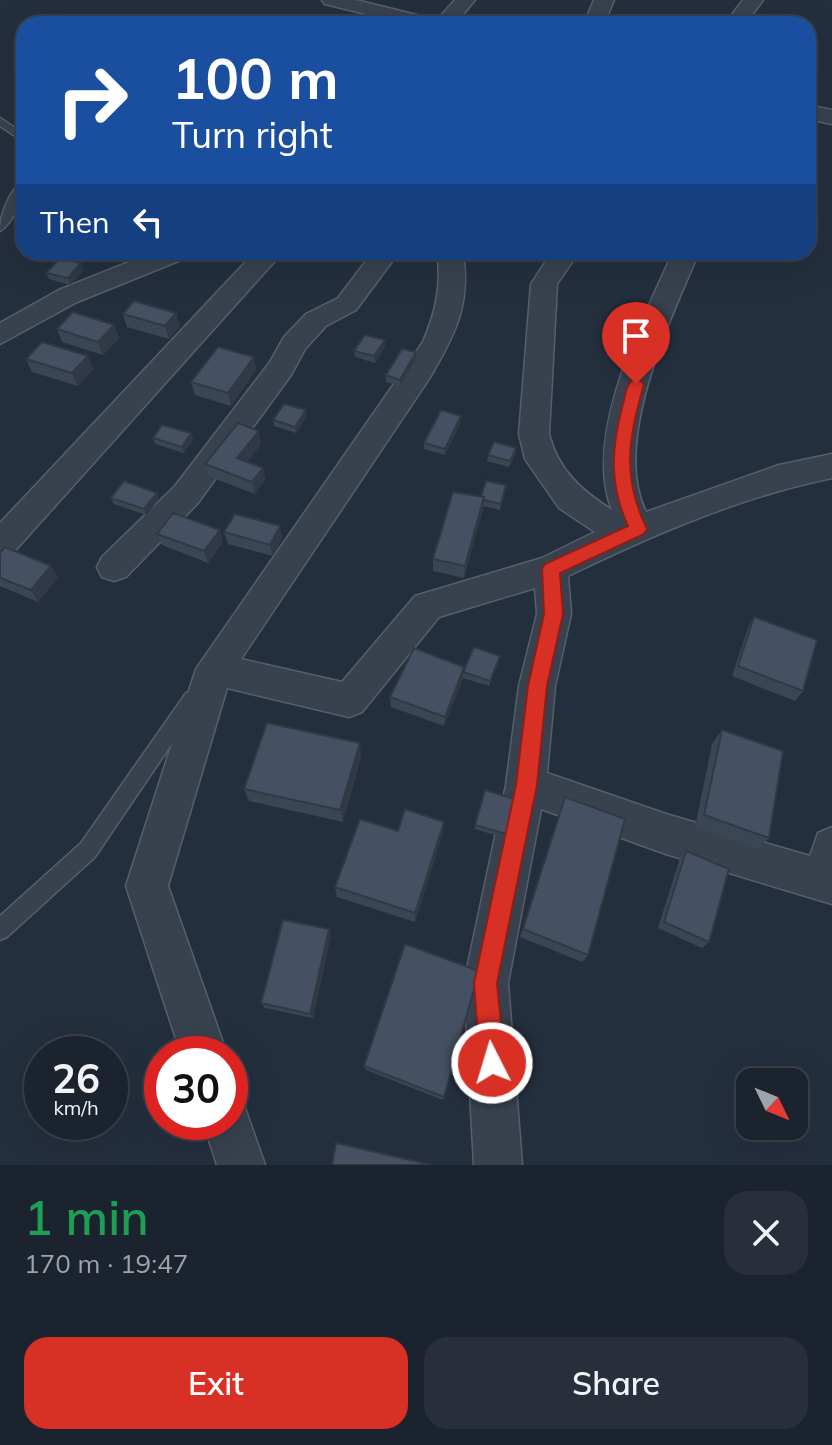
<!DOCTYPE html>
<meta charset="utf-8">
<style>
body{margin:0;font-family:Mulish,sans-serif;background:#282f3a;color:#f1f3f6;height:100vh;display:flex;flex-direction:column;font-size:30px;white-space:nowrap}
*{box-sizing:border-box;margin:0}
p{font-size:26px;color:#a0a4aa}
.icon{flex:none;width:44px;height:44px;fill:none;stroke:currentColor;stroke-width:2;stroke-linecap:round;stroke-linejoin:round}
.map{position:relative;height:1165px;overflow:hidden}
.sheet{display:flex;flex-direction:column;background:#1b232e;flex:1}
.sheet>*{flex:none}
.top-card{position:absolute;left:16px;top:16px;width:800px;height:244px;border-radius:24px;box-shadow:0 8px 32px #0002,0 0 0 2px #39404a;background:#1a4fa0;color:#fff;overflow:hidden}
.needle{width:52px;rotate:133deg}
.fabs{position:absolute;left:736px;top:1068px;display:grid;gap:16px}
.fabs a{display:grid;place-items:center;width:72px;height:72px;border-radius:16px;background:#1b232e;box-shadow:0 8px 32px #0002,0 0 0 2px #39404a;font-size:40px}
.speed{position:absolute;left:24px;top:1036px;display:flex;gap:16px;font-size:40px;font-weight:700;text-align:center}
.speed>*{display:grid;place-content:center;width:104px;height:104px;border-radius:50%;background:#1b232e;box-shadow:0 8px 32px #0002,0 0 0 2px #39404a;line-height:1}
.speed small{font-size:20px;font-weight:400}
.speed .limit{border:12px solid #d22;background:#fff;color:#111}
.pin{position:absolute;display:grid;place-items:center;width:68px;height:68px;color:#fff;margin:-82px -34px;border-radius:50% 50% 50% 0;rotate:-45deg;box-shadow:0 0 8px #0007}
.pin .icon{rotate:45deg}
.me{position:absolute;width:88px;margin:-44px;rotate:355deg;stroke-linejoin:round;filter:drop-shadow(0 0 6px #0008)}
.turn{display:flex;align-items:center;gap:28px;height:168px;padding:0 24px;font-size:36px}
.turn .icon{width:104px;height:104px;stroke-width:2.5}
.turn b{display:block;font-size:56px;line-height:68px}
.then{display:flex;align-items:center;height:76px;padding:0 24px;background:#0003;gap:16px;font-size:30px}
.round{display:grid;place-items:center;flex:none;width:84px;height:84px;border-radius:24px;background:#282f3a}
.headline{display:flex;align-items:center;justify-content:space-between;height:136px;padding:0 24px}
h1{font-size:48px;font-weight:600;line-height:60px;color:#1e9e55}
.action{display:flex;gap:16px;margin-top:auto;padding:16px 24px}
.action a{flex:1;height:92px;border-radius:24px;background:#d93025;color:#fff;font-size:32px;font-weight:600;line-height:92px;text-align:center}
.action a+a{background:#282f3a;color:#f1f3f6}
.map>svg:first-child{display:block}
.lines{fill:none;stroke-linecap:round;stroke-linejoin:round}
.service-casing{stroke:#565f6c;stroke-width:3}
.minor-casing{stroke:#565f6c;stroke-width:3}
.service{fill:#38414e;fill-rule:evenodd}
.minor{fill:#38414e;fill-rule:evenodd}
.wall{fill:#3b4654}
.shaded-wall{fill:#303945}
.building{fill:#455162;stroke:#303945;stroke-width:2}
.route{fill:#d93025;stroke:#8d1f18;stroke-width:2}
</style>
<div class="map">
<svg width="832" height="1165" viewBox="0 0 832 1165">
<rect width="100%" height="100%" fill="#242f3e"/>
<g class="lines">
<g class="service-casing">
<g id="service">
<path d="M0,118L24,134V142L0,126Z"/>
<path d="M24,180C24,196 14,222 0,231C0,214 10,189 24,180Z"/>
<path d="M192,691L198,693L201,699L198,705L95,857L7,937L0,940V916L81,843L186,693Z"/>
</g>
</g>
<g class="minor-casing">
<g id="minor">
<path d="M322,0H356L437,20L455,0H475L455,24H407L325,4Z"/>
<path d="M594,0H614L604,24H584Z"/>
<path d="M743,0H763L745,24H725Z"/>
<path d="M808,105L832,110V124L808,119Z"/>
<path d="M154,252H190L186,258L77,302L0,344V323L59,290Z"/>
<path d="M255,252H283L12,554L0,558V523Z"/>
<path d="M373,252H399L356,310L326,326L305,349L291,375L197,504L126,577L114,581L102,577L97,567L102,557L175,486L270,362L284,337L306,314L338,298Z"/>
<path d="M437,252H463C471,305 455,335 429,379L241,659L342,682L415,596L542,558L595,532L559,508L525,459L519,434L531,284L552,252H579L557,284L549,434C558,470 582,491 612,510C582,435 643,320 673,252H699C671,318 611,443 646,512L779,465L832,454V478C740,497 652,535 568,576L571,614L555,686L547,773L666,814L810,856L818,833L832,827V904L666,854L541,809L508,983L522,1165H474L464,983L506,785L519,686L537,614L535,588L439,617L362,712L349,717L227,688L168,886L227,1054H181L126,886L196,669L423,342C436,311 442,286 437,252Z"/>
<path d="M230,1099L244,1105L265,1165H217L203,1122H230Z"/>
</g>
</g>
<use href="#service" class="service"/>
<use href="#minor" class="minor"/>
</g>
<g class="wall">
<path d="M88,252H118L109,262L90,256Z"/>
<path d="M81,263L84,270L70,285L49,279L46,273Z"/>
<path d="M123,314L180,326L169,339L127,327Z"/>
<path d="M114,325L119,338L103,355L62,342L57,329Z"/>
<path d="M385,340V347L375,363L355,357L354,351Z"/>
<path d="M88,356L93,369L78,386L32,372L26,359Z"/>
<path d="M254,357L256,370L231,406L195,395L191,382Z"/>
<path d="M416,359L400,386L386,382V375Z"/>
<path d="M306,410V417L296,433L274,426L273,420Z"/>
<path d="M461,416V422L445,455L424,449V443Z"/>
<path d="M191,433L193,440L184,453L155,444L153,438Z"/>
<path d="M261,444L247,462L263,468L265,480L255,494L208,476L205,464Z"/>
<path d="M516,448L515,454L509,467L487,461L488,455Z"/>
<path d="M506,485L500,510L483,506L464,578L433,571V559L481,497Z"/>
<path d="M111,498L159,499L146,515L114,504Z"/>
<path d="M224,532L282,538L273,556L228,544Z"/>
<path d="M157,534L223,542L208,563L162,545Z"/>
<path d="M0,553L51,566L58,577L38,602L0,586Z"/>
<path d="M754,617L803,691L795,701L732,676L748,628Z"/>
<path d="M499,661L489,686L463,678L444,726L391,707L390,697L464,667L463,672Z"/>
<path d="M722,730L769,838L758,849L695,827L712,744Z"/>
<path d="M361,757L343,822L249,801L244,789Z"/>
<path d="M565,797L588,955L582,962L520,937Z"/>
<path d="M515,799L505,838L475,829V825Z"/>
<path d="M398,831L443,833L415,922L337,897L335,887Z"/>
<path d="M686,851L709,942L702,948L658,928L680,858Z"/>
<path d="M331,935L313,1018L265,1008L261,1003Z"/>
<path d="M479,971L443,1100L366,1070L364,1066Z"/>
</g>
<g class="shaded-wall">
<path d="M110,252H118L109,262L107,255Z"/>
<path d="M81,263L84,270L70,285L68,278Z"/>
<path d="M176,313L180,326L169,339L165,326Z"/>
<path d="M114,325L119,338L103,355L98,342Z"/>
<path d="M385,340V347L375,363L374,356Z"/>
<path d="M416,352V359L400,386V380Z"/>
<path d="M88,356L93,369L78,386L72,373Z"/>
<path d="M254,357L256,370L231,406L228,393Z"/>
<path d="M306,410V417L296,433L295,427Z"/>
<path d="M461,416V422L445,455V449Z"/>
<path d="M259,431L261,444L240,470L237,458Z"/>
<path d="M191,433L193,440L184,453L182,447Z"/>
<path d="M263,468L265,480L255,494L252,482Z"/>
<path d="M157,493L159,499L146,515L144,509Z"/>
<path d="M484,497L483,510L464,578L465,566Z"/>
<path d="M280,526L282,538L273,556L270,545Z"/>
<path d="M220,530L223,542L208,563L204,551Z"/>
<path d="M51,566L58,577L38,602L31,590Z"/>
<path d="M464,667L463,678L444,726L445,717Z"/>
<path d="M360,743L361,757L343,822L340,810Z"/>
<path d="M444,822L443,833L415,922V913Z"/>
<path d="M329,929L331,935L313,1018L310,1014Z"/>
</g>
<g class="building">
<path d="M60,258L81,263L68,278L46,273Z"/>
<path d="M134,301L176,313L165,326L123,314Z"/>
<path d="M73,312L114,325L98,342L57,329Z"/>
<path d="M365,335L385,340L374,356L354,351Z"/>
<path d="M42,342L88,356L72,373L26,359Z"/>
<path d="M218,347L254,357L228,393L191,382Z"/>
<path d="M402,349L416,352L400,380L386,375Z"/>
<path d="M284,404L306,410L295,427L273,420Z"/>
<path d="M441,410L461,416L445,449L424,443Z"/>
<path d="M238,423L259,431L237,458L263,468L252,482L205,464Z"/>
<path d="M162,425L191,433L182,447L153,438Z"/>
<path d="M494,442L516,448L510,461L488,455Z"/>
<path d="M124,481L157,493L144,509L111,498Z"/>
<path d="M486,481L506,485L501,504L483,500L484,497H481Z"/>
<path d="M453,492L484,497L465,566L433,559Z"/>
<path d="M173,513L220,530L204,551L157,534Z"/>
<path d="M235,514L280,526L270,545L224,532Z"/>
<path d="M5,547L51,566L31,590L0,578V553Z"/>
<path d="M754,617L817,640L803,691L738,666Z"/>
<path d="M474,647L500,656L490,681L463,672Z"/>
<path d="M414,648L464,667L445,717L390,697Z"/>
<path d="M267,723L360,743L340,810L244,789Z"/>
<path d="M722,730L783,751L769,838L704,815Z"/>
<path d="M485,790L515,799L506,834L475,825Z"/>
<path d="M565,797L625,819L588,955L523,929Z"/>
<path d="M405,809L444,822L415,913L335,887L360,819L398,831Z"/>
<path d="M686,851L729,869L709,942L664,922Z"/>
<path d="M283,920L329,929L310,1014L261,1003Z"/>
<path d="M405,944L479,971L444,1097L364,1066Z"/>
<path d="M336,1143L432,1165H332Z"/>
</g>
<path class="route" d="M636,378L644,384C629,438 621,476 647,529L644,534L560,573L563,614L547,686L537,785L497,983L505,1063L501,1072L492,1076L483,1072L480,1063L474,983L516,785L528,686L544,614L542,569L545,564L628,526C609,485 611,447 623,404C626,394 626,382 636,378Z"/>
</svg>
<div class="fabs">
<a><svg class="needle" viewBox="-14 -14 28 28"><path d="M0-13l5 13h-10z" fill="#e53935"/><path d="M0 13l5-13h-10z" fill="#a0a4aa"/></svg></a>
</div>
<div class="speed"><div>26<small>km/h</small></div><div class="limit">30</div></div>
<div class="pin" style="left:636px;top:384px;background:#d93025"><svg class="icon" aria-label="arrive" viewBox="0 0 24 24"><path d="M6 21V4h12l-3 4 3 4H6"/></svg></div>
<svg class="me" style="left:492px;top:1063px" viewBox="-20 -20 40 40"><circle r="17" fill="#d93025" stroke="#fff" stroke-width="3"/><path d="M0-11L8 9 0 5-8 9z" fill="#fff"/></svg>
<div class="top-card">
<div class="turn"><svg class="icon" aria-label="right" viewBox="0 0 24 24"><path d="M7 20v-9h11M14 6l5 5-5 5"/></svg><div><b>100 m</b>Turn right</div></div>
<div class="then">Then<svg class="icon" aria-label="left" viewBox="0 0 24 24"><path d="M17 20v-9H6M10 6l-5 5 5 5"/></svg></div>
</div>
</div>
<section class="sheet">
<div class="headline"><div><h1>1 min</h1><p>170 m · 19:47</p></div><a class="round"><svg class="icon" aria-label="close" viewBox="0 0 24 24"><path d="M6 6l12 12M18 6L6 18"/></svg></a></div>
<div class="action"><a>Exit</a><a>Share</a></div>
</section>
